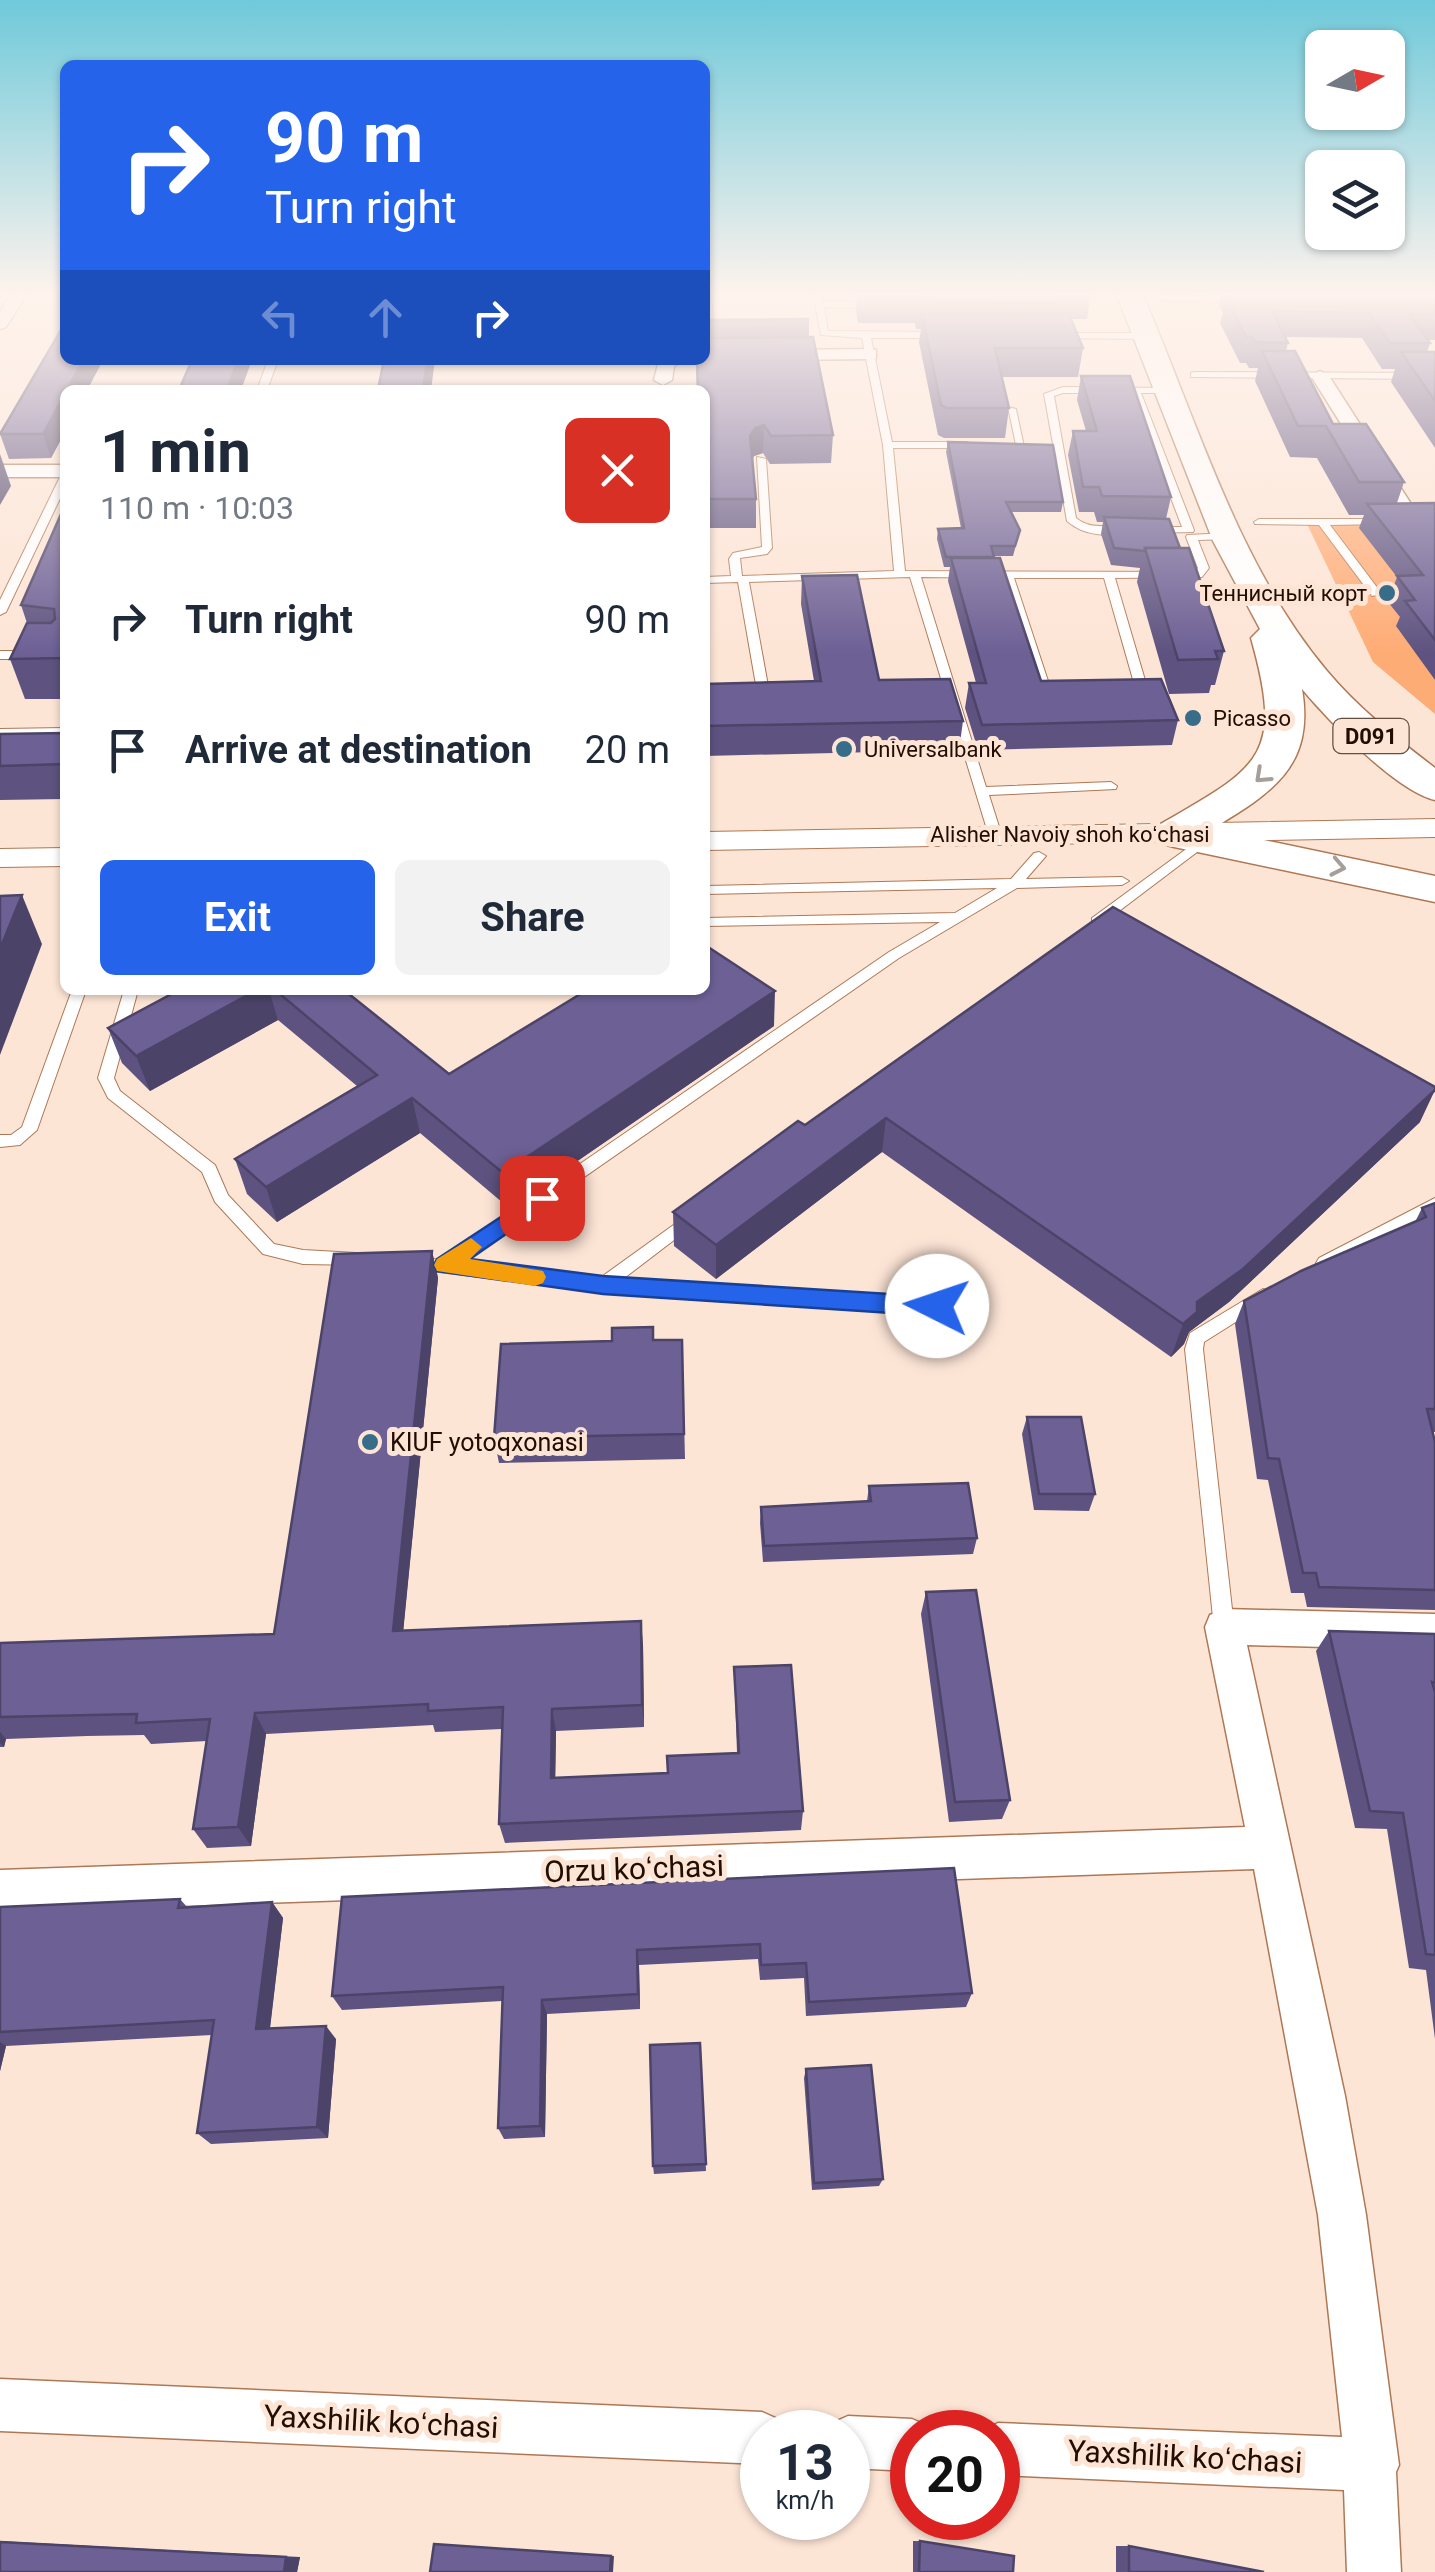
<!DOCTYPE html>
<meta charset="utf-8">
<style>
body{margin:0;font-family:Roboto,sans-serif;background:#f2f2f3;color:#1f2937;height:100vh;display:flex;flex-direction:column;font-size:38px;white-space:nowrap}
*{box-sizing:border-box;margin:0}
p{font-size:32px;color:#747a83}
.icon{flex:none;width:55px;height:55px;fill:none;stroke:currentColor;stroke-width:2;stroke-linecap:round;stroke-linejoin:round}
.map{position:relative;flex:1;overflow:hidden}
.drawer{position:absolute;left:60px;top:385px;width:650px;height:610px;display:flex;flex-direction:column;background:#fff;border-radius:15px;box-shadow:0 2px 8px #0004}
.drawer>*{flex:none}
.top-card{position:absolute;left:60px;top:60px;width:650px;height:305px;border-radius:15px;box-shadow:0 2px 8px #0004;background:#2563eb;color:#fff;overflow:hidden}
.needle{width:65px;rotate:81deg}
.fabs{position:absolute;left:1305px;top:30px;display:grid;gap:20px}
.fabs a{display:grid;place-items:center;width:100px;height:100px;border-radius:15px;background:#fff;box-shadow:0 2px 8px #0004;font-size:50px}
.speed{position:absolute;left:740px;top:2410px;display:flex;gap:20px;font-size:50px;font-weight:700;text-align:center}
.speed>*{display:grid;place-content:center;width:130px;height:130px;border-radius:50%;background:#fff;box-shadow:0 2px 8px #0004;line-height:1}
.speed small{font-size:25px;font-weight:400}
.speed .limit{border:15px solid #d22;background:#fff;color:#111}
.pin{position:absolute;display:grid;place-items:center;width:85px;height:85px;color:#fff;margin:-42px;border-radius:20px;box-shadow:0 5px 15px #0006}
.me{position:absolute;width:110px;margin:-55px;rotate:274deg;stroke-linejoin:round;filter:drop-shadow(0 0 8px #0008)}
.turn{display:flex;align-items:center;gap:35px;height:210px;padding:0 40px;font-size:45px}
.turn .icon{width:130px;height:130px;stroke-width:2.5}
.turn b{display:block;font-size:70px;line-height:85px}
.lanes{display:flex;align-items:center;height:95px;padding:0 40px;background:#0003;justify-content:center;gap:50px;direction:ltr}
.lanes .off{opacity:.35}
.round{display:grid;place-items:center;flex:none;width:105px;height:105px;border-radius:15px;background:#f2f2f3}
.summary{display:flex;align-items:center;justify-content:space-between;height:170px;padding:0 40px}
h1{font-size:60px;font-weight:700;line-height:75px}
.primary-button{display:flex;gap:20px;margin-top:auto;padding:20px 40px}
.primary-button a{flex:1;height:115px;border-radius:15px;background:#2563eb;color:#fff;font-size:40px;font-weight:700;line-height:115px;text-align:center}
.primary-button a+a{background:#f2f2f3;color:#1f2937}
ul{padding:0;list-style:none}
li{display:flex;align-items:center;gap:30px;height:130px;padding:0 40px}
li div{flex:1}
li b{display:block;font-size:38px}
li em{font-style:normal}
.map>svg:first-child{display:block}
.green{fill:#feac76}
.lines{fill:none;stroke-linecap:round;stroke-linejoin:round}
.service-casing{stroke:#ae7855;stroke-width:2}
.minor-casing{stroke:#ae7855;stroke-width:3}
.tertiary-casing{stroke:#ae7855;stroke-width:2}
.trunk-casing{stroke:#ae7855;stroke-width:3}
.service{fill:#fff;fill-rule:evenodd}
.minor{fill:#fff;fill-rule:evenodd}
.tertiary{fill:#fff;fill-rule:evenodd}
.trunk{fill:#fff;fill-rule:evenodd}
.wall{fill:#5e5380}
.shaded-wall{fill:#4c4368}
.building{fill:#6d6095;stroke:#4c4368;stroke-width:2.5}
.oneway{stroke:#a69e9a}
.route{fill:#2563eb;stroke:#184099;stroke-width:2.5}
.slow{fill:#f59e0b}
.poi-dot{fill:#386d89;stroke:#fde5d6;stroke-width:4}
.labels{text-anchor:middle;stroke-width:10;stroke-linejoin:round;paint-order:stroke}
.far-poi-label{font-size:22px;fill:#210d02;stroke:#fde5d6;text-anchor:start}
.shield{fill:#fde5d6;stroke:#634e42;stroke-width:2.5}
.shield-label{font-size:22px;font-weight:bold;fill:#210d02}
.far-street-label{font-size:22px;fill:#210d02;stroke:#fde5d6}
.poi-label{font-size:25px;fill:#210d02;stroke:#fde5d6;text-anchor:start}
.near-street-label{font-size:30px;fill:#210d02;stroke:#fde5d6}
</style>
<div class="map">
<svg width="1435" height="2572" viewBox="0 0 1435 2572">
<rect width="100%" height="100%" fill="#fde5d6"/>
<path class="green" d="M1435,523V714L1373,662L1307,524Z"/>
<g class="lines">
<g class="service-casing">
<g id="service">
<path d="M705,293H711L714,333L710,336L706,333Z"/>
<path d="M813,293H821L823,302H878L882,305L878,308L824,307L828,331L942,332L946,335L942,338H871L892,442H967L972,445L967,448H893L905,571L1195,572L1198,568L1186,537L1187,535L1230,533L1235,536L1230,539L1198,540L1209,568L1202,577L1115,578L1147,687C1142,693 1127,693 1122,687L1134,683L1104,578H1014L1049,684L1063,688C1058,694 1043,694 1038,688L1003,578L921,577L986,787L1111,782L1117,786L1116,789L989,795L1001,833L994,837L989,836L910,577L749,582L771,702L765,706L759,702L738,582L705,583V577L731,576L729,559L733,553L762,547L757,457L766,459L772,548L767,554L740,558L742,576L894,571L883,445L862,338L821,335Z"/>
<path d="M1161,295L1241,297L1245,300L1241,303L1158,300Z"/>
<path d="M1053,333H1148L1152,336L1148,339L1050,338Z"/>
<path d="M268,360H278L267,390H257Z"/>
<path d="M1194,372L1435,373V379L1191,377V373Z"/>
<path d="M1063,387L1172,388L1174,390L1169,393H1141L1194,530L1193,532L1149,533L1144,530L1149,527H1182L1131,393H1063L1054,396L1076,518C1093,532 1111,522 1128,530C1109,538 1084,536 1067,521L1044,394Z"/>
<path d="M1008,407L1016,409L1024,447L1016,445Z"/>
<path d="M65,474V488L6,612L0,615V600L60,477Z"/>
<path d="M1259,519H1387V523L1383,524L1330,525L1382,594L1372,596L1319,525L1255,524L1254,522Z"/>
<rect x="0" y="651" width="65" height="8"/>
<path d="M65,728V736L0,737V729Z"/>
<path d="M1204,836L1211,840L1209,843L1102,924H1092V918Z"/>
<path d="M1039,852L1046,856L1026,879L1122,877L1129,881L1122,885L1017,888L899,958L462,1262L600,1278L693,1211L699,1213L701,1217L699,1221L623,1279L937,1299L943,1301L946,1306L943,1311L937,1313L603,1292L406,1268L403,1263L412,1256L440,1260L889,952L940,922L705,926V918L955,913L997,888L705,894V886L1011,879L1034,853Z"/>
<path d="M72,990H86L37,1130L20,1145L0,1147V1135H11L22,1127Z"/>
<path d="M124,990H138L114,1078L120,1091L215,1165L228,1195L274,1244L303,1250L356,1253L362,1255L365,1260L362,1265L303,1264L263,1254L215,1202L202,1172L108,1098L98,1078Z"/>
<path d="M1435,1198V1212L1331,1268H1319L1316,1263L1319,1258Z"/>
<path d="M1263,1289L1269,1291L1272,1296L1269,1301L1204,1342L1203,1349L1234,1627L1231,1634L1224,1636L1217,1634L1214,1627L1185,1349L1190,1333Z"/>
</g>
</g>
<g class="minor-casing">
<g id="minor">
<path d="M12,293H28L6,327L0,329V312Z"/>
<path d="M870,349L876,350V358L870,359L705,361L701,360H705V351Z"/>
<path d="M659,360H685L674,366L672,380L663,385L654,380Z"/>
<path d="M1320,371L1329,376L1422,521L1419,525H1405L1402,521L1311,376Z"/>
<rect x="0" y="465" width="65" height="12"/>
<path d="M1224,1609L1435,1614V1650L1247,1645L1345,2096L1366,2215L1399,2465L1396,2472L1401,2572H1347L1344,2490L998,2475V2432H979L998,2423L1342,2437L1318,2215L1254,1869L0,1912V1870L1245,1827L1205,1627L1210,1615Z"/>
<path d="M0,2379L762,2412L780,2420L786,2432H762V2464L0,2431Z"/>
<path d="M848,2416L912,2419L930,2427L933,2432H912V2471L848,2468V2432H826L830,2424Z"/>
</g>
</g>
<g class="tertiary-casing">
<g id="tertiary">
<path d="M1435,819V837L705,850V832Z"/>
<path d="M65,848V866L0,867V849Z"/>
</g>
</g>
<g class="trunk-casing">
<path id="trunk" d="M1116,293H1142C1197,419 1237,564 1327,671C1358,708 1397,739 1435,768V800C1396,791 1328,720 1302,689C1315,766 1272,793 1212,829L1435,876V902L1174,847L1159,843L1153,834L1159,825C1259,767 1285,758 1251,638L1260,629L1213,541Z"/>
</g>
<use href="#service" class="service"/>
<use href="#minor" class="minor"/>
<use href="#tertiary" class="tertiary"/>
<use href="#trunk" class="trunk"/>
</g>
<g class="wall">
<path d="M853,293H1091L1087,319H1071L1083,348L1078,377H1002L1009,408L1005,438H944L938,435L919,342L921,329H916L915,323H858L856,311L857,298L854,297Z"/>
<path d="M1222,293H1435V340H1428L1430,343L1427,352H1435V448L1391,382L1395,369H1382L1362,338L1285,337L1288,343L1286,351L1333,424L1404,482L1397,503H1435V680L1396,626L1400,617L1388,602L1397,577L1359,528L1364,515H1349L1317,458L1290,457L1255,381L1258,368H1249L1246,363H1240L1220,323L1223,313L1219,306Z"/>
<path d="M809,319V337L833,435L831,463L770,464L763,453L754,456L753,459L756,499V528H705V390H697L696,360H705V320Z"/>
<path d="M65,360H103L51,458L9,459L0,434Z"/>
<path d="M1081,376L1171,497L1166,519L1224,651L1215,685H1211L1209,693L1169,694L1137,582L1140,568L1111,565L1101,534L1103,522H1097L1094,512H1079L1068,455L1073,431H1086L1077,400Z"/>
<path d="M948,442L1063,502L1061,512H1011L1020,530L1013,556H994L1041,681L1178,720L1172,745L978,750L965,708L969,683H976L948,581L950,567H944L937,539L938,529L961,528L946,452Z"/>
<path d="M65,505V699H25L10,659L27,623L21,605Z"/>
<path d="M802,576L879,680L963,721L959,750L705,756V684L814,681L801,604Z"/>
<path d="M65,733V799L0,800V734Z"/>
<path d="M1113,907L1420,1122L1229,1302L1189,1332L1184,1344L1171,1357L882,1152L716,1279L674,1246L673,1212L805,1125Z"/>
<path d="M179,990H344L449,1074L774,1026L509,1208L420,1133L277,1222L247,1194L235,1159L357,1086L278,1020L150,1091L122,1063L108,1028Z"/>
<path d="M1435,1203V1432H1433L1435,1442V1610L1307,1607L1304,1593H1291L1268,1480L1257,1479L1235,1324L1244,1301L1415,1222L1422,1208Z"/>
<path d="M432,1251L438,1278L403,1631L643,1644L644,1727L556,1731L555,1778L668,1773L737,1753L734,1667L803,1811L801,1830L505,1843L499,1824L502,1729L435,1732L433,1725L266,1734L251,1846L207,1848L193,1829L207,1741L151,1744L144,1735L87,1736L6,1739L4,1747H0V1643L274,1634Z"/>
<path d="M654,1340H682L685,1459L499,1463L494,1438Z"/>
<path d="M1027,1417L1095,1494L1089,1511L1034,1510L1022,1434Z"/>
<path d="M869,1486L977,1538L973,1554L763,1562L760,1523L761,1507L867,1501Z"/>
<path d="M926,1592L1010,1800L1002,1819L949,1822L921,1614Z"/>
<path d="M1329,1631L1435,1634V2039L1426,1970L1409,1968L1387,1829L1355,1828L1316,1651Z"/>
<path d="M954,1868L972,1993L966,2007L806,2016L804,1978L760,1980L758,1959L639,1965L640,2009L547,2014L545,2137L504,2139L498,2128L502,2001L342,2010L332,1996Z"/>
<path d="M180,1899L187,1907L272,1902L283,1918L270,2029L336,2039L328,2138L211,2144L197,2133L212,2035L6,2046L0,2071V1907Z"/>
<path d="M700,2043L706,2171L654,2174L653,2166Z"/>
<path d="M806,2069L883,2179L879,2186L812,2190L804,2078Z"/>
<path d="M0,2541L300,2557L297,2572H0Z"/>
<path d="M913,2541H920L1013,2572H913Z"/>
<path d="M1116,2546H1129L1264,2572H1116Z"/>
</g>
<g class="shaded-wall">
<path d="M83,360H103L87,390H67Z"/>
<path d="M238,360H252L241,390H227Z"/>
<path d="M427,360H435L431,390H423Z"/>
<path d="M65,394V432L51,458L43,434Z"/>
<path d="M764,425L763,453L754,456L750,464V436L755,428Z"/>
<path d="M0,454L11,486L0,505Z"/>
<path d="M22,895L42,944L0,1055V949Z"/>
<path d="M257,990H269L278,1020L150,1091L136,1056Z"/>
<path d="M775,991L774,1026L509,1208L503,1173Z"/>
<path d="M1435,1090L1420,1122L1229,1302L1189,1332L1184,1344L1171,1357L1183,1324L1197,1302Z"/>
<path d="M412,1098L420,1133L277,1222L266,1187Z"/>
<path d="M886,1118L882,1152L716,1279V1245Z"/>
<path d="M432,1251L438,1278L401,1654L393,1631Z"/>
<path d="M641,1621L643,1644L644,1727L642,1705Z"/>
<path d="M552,1709L556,1731L555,1798L551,1778Z"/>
<path d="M255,1713L266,1734L251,1846L238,1827Z"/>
<path d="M0,1732L6,1739L4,1747L0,1743Z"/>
<path d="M272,1902L283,1918L268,2043L256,2029Z"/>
<path d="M637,1950L639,1965L640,2009L638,1994Z"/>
<path d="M542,2000L547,2014L545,2137L540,2126Z"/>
<path d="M326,2026L336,2039L328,2138L317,2127Z"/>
<path d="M0,2042L6,2046L0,2071Z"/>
<path d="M611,2556H614L613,2572H610Z"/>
<path d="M286,2557H300L297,2572H284Z"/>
</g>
<g class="building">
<path d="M859,293H1060L1064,303L919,302L917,296H860Z"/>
<path d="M1231,293H1435V314H1409L1430,343H1390L1369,313L1272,311L1288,343L1255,342L1252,337H1246L1226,298H1233Z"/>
<path d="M922,314H1069L1083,348H995L1009,408H947L941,405Z"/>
<path d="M809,319L705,321V320Z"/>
<path d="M65,323V360H83L67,390H65V394L43,434H0Z"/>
<path d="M813,337L833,435L771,436L764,425L755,428L750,436L756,499H705V390H698L697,360H705V338Z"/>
<path d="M1262,351H1295L1333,424H1366L1404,482H1359L1326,426H1298Z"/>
<path d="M1401,352H1435V401Z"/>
<path d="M192,360H238L227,390H179Z"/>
<path d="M384,360H427L423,390H378Z"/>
<path d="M1081,376H1130L1171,497L1102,496L1099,487H1083L1073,431H1097Z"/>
<path d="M948,442L1053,445L1063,502H1006L1020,530L1015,546H991L994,557H946L938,529L964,528Z"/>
<path d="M1435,503V640L1405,601L1415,600L1397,576L1423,575L1367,504Z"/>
<path d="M65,505V620L62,627H65V658L10,659L27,623H51L55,619L54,609L21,605Z"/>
<path d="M1104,517L1169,519L1180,548H1145V551L1114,548Z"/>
<path d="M1145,548H1189L1224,651H1215L1218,659L1178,660Z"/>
<path d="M951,558H1000L1041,681L1161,679L1178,720L982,725L969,683H986Z"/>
<path d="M857,575L879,680L950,679L963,721L705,726V684L821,681L802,576Z"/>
<path d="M65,733V764L0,766V734Z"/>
<path d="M22,895L0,949V896Z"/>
<path d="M1113,907L1435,1087V1090L1243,1269L1197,1302V1312L1183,1324L886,1118L716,1245L673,1212L798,1121L805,1125Z"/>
<path d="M705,945L775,991L503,1173L412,1098L266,1187L235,1159L377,1075L275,990H344L449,1074L587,990H705Z"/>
<path d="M179,990H257L136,1056L108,1028Z"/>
<path d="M1435,1203V1409H1427L1435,1442V1590L1319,1587L1316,1573H1303L1279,1459L1268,1458L1244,1301L1301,1271L1426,1217L1422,1208Z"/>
<path d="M432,1251L393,1631L641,1621L642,1705L552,1709L551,1778L668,1773L667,1756L739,1753L734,1667L791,1665L803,1811L499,1824L503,1707L428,1711V1704L255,1713L238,1827L193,1829L210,1719L136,1723L137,1714L0,1717V1643L274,1634L334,1254Z"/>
<path d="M653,1327V1340H682L684,1434L494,1438L501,1344L612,1341V1328Z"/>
<path d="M1027,1417H1081L1095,1494H1039Z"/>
<path d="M968,1483L977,1538L764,1546L761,1507L871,1501L869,1486Z"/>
<path d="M976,1590L1010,1800L955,1802L926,1592Z"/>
<path d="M1329,1631L1435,1634V1683L1432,1682L1435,1692V1955L1426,1954L1403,1813L1370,1811Z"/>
<path d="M954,1868L972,1993L809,2002L806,1963L761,1965L760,1944L637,1950L638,1994L542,2000L540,2126L498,2128L503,1987L332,1996L342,1897Z"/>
<path d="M180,1899L178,1908L272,1902L256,2029L326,2026L317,2127L197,2133L214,2020L0,2032V1907Z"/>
<path d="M700,2043L706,2164L653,2166L650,2045Z"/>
<path d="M871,2065L883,2179L814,2183L806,2069Z"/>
<path d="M920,2541L1014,2556L1013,2572H919Z"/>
<path d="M0,2542L286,2557L284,2572H0Z"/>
<path d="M434,2544L611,2556L610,2572H430Z"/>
<path d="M1129,2546L1264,2572H1129Z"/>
</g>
<defs><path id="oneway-chevron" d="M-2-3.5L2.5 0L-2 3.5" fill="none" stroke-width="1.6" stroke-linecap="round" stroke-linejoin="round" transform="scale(2.5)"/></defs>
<g class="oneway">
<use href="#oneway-chevron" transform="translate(1262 776) rotate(137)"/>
<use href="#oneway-chevron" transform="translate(1338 867) rotate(11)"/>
</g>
<linearGradient id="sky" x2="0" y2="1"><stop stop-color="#6fc9da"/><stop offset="0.45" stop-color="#fef3ed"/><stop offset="1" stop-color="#fef3ed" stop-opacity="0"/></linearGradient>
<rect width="1435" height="653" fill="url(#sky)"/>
<path class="route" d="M542,1190L552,1198L549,1204L470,1259L603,1276L937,1297L948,1306L937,1316L603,1294L437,1271L434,1265L437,1259Z"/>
<path class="slow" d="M471,1238L482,1247L470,1259L543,1271L546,1277L543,1283L535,1286L437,1271L434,1265L437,1259Z"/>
<g class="poi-dot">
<circle cx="1387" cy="593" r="10"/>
<circle cx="1193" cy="718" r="10"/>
<circle cx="844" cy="749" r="10"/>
<circle cx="370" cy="1442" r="10"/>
</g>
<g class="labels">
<g class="far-poi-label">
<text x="1367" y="601" text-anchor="end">Теннисный корт</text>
<text x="1213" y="726">Picasso</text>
<text x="864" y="757">Universalbank</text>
</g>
<rect class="shield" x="1333.5" y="719" width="75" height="34" rx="8"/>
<g class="shield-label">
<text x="1371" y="744">D091</text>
</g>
<g class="far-street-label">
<text x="1070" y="842">Alisher Navoiy shoh koʻchasi</text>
</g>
<g class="poi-label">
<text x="390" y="1451">KIUF yotoqxonasi</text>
</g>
<g class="near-street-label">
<text transform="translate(634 1869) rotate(-2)" y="10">Orzu koʻchasi</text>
<text transform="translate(381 2422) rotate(3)" y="10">Yaxshilik koʻchasi</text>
<text transform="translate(1185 2457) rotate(3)" y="10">Yaxshilik koʻchasi</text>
</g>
</g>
</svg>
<div class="fabs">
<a><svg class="needle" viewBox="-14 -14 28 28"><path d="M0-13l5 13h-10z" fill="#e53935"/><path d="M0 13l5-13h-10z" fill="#747a83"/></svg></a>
<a><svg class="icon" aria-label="layers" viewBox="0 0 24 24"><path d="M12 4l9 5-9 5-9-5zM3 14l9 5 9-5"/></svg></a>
</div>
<div class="speed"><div>13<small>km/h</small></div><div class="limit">20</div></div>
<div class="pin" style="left:542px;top:1198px;background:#d93025"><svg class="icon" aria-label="arrive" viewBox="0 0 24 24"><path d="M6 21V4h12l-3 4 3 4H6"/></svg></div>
<svg class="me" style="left:937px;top:1306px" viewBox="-20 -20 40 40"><circle r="19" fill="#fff"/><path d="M0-13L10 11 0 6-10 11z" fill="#2563eb"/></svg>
<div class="top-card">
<div class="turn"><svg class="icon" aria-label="right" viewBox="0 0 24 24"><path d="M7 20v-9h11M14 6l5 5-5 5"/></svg><div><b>90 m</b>Turn right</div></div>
<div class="lanes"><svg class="icon off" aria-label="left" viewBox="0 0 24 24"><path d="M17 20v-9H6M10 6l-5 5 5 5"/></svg><svg class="icon off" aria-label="ahead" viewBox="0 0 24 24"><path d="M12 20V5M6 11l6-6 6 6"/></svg><svg class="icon" aria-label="right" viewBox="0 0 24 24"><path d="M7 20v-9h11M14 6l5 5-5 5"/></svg></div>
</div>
<section class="drawer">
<div class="summary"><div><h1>1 min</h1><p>110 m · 10:03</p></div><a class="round" style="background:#d93025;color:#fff"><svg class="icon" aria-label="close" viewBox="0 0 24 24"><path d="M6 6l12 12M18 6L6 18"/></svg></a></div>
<ul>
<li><svg class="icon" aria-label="right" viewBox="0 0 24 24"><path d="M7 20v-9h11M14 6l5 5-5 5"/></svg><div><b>Turn right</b></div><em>90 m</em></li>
<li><svg class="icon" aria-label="arrive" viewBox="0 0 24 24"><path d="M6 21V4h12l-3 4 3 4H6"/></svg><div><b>Arrive at destination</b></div><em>20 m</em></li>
</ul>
<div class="primary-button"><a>Exit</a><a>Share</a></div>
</section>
</div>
